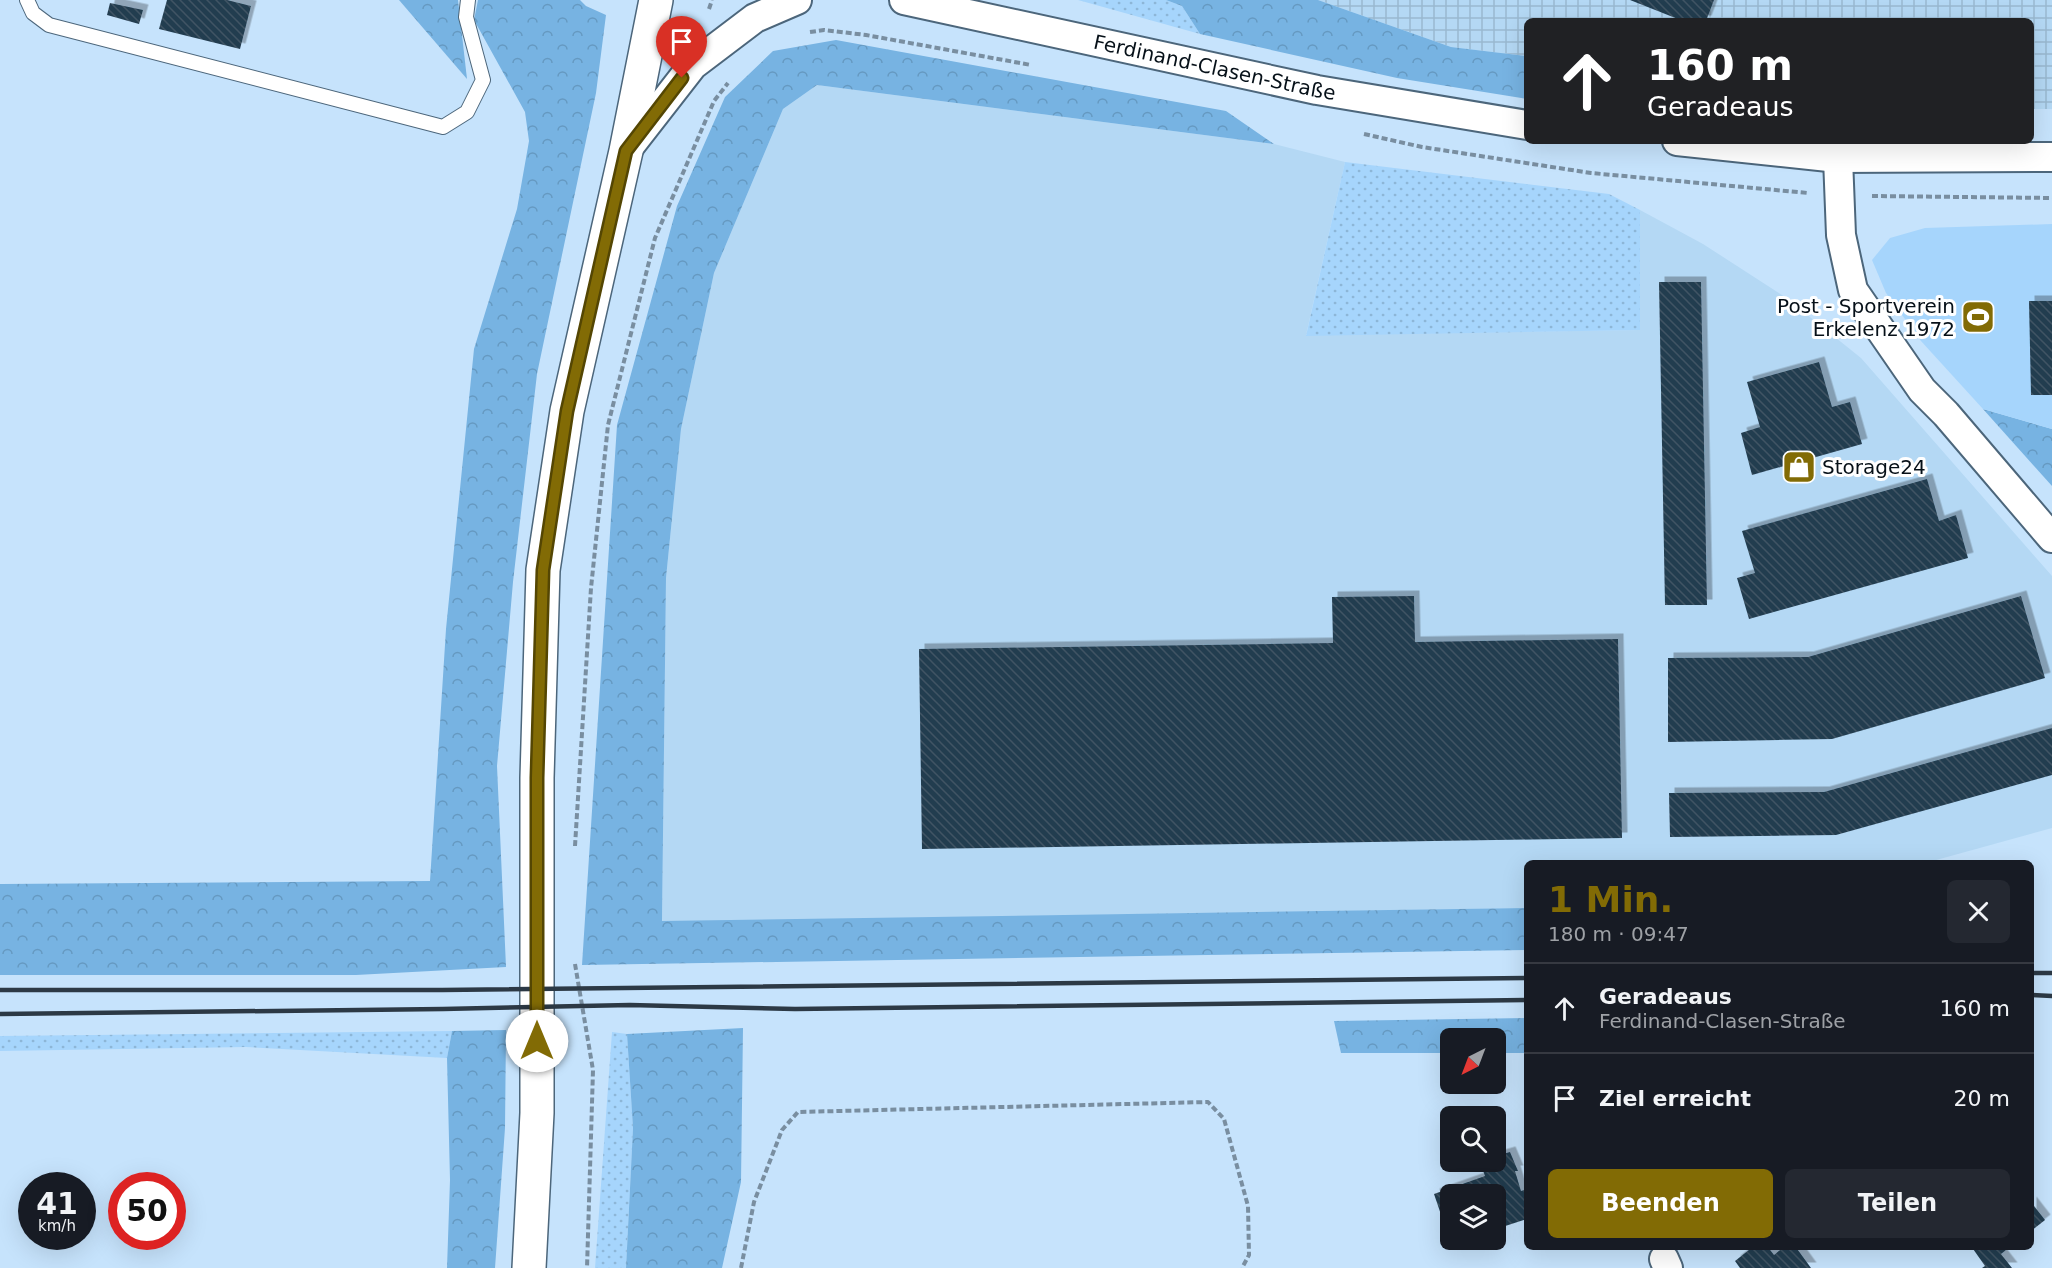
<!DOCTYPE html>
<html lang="de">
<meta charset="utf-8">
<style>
body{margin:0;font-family:"DejaVu Sans",sans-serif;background:#242831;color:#f1f3f6;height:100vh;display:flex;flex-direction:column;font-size:22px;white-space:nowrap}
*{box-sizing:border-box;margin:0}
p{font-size:20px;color:#9ea1a6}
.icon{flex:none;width:33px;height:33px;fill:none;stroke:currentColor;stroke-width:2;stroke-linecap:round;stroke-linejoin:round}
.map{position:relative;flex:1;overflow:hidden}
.side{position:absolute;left:1524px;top:860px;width:510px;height:390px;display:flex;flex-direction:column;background:#171b24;border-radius:9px;box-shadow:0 6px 24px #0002}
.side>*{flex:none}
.banner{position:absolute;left:1524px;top:18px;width:510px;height:126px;border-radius:9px;box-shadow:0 6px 24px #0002;background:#202124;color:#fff;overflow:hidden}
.needle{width:39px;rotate:222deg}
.buttons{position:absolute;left:1440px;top:1028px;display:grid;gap:12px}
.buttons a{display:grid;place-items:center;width:66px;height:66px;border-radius:9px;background:#171b24;box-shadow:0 6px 24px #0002;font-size:30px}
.speed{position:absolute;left:18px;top:1172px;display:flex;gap:12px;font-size:30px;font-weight:700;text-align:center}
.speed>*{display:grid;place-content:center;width:78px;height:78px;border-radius:50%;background:#171b24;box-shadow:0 6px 24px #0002;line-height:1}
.speed small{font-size:15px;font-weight:400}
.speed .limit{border:9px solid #d22;background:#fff;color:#111}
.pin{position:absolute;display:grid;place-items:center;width:51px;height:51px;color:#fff;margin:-62px -26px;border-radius:50% 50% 50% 0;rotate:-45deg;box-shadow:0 0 6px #0007}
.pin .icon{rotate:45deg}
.me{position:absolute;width:66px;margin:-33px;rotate:0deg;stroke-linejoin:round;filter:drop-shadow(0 0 4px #0008)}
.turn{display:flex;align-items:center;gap:21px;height:126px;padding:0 24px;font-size:27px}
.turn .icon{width:78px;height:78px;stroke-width:2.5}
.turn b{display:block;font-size:42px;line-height:51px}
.round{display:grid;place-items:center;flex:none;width:63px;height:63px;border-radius:9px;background:#242831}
.overview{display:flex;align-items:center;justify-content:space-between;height:102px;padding:0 24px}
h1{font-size:36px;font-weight:600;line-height:45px;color:#826b05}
.primary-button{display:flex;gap:12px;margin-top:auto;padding:12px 24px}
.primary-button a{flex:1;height:69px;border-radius:9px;background:#826b05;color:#fff;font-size:24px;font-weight:600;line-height:69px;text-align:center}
.primary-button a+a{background:#242831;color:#f1f3f6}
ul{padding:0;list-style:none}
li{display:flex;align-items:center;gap:18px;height:90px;padding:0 24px;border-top:2px solid #363941}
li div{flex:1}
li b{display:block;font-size:22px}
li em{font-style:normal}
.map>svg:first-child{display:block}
.built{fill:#b4d8f4}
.industrial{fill:url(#industrial-grid)}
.grass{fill:url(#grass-dots)}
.forest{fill:url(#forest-crowns)}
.green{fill:#a6d5fc}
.building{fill:url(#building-back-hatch);filter:url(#shadow)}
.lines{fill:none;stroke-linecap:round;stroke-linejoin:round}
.lane-casing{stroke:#4c667b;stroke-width:16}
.street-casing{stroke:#4c667b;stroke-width:32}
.secondary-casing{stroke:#4c667b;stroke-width:36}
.path{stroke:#798ea0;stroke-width:4;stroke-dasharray:6 3;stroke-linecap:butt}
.lane{stroke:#fff;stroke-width:14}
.street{stroke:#fff;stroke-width:28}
.secondary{stroke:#fff;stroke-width:33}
.rail{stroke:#2c3945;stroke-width:4.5}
.route-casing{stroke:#544603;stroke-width:15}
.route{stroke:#826b05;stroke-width:10}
.labels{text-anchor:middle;stroke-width:6;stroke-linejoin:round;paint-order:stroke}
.street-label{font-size:20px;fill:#061018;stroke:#fff}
.poi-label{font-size:20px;fill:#061018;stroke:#fff;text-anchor:end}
</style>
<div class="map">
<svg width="2052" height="1268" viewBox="0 0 2052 1268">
<defs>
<pattern id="industrial-grid" width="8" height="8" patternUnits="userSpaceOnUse" patternTransform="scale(1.5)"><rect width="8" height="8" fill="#b4d8f4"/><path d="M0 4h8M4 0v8" fill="none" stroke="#99b8d0"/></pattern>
<pattern id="grass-dots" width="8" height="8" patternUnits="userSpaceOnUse" patternTransform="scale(1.5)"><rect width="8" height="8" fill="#a6d5fc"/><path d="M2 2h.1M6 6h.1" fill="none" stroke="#8db6d7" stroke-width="1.8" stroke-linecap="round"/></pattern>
<pattern id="forest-crowns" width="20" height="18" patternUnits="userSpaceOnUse" patternTransform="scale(1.5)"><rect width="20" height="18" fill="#77b3e2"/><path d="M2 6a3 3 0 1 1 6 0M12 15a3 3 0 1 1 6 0" fill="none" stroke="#6599c1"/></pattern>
<pattern id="building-back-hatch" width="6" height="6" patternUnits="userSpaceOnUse" patternTransform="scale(1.5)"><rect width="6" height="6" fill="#233c4f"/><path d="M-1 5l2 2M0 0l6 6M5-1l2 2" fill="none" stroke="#405564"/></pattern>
<filter id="shadow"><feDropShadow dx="5.5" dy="-5.5" stdDeviation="0" flood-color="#0004"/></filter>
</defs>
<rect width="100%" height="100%" fill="#c6e3fc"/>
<path class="built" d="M817,85L1274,144L1345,162L1306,335L1640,330V210L1703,244L1785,297L1861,358L2052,576V828L1929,862H1527V908L662,922L666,578L681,429L714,273L783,109Z"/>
<path class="industrial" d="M1318,0H2052V109H2031V21H1527V56L1451,47Z"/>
<g class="grass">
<path d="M1078,0H1166L1182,6L1200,34Z"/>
<path d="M1345,162L1609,194L1640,210V330L1306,336Z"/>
<path d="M452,1031L447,1058L246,1047L0,1051V1036Z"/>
<path d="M612,1032L627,1034L633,1128L626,1268H595Z"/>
</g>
<g class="forest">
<path d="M399,0H458L467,79Z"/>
<path d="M478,0H580L586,6L606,15L596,93L537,374L513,582L497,766L506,967L356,975H0V884L430,881L446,629L474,349L517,209L529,141L525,112L474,20Z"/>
<path d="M1166,0H1318L1451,47L1527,56V99L1397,78L1200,34L1182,6Z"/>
<path d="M836,40L1226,111L1274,144L817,85L783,109L714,273L681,429L666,578L662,921L1527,908V950L582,965L617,425L677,206L725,97L773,51Z"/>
<path d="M1983,409L2052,429V486Z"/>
<path d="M1527,1018V1053H1496V1038H1450V1053H1341L1334,1021Z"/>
<path d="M743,1028L741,1182L722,1268H626L633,1128L627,1034Z"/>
<path d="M506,1030L505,1128L495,1268H447L450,1180L447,1058L452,1031Z"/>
</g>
<path class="green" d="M2052,224V429L1983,409L1921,341L1886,293L1872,260L1890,238L1925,228Z"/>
<g class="building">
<path d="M167,0H227L251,6L240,49L159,29Z"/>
<path d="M1630,0H1714L1706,21H1683Z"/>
<path d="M110,3L143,10L139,24L107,15Z"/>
<path d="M1659,282H1701L1707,605H1665Z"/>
<path d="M2029,301H2052V395H2031Z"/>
<path d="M1819,362L1832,407L1850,402L1862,444L1752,475L1741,433L1760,427L1747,382Z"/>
<path d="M1927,479L1939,521L1956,515L1968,558L1749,619L1737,578L1755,573L1742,531Z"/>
<path d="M1414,596L1415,642L1618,639L1622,838L922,849L919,649L1333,643L1332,597Z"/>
<path d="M2021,596L2045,678L1832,739L1668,742V658L1808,657Z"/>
<path d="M2052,728V775L1836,835L1670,837L1669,793L1824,792Z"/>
<path d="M1510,1152L1518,1171H1515L1521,1191L1527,1189V1219L1496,1229V1194H1450V1239H1465L1451,1244L1434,1194L1485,1176L1480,1162L1496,1161V1156Z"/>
<path d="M2031,1202L2045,1220L2031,1231Z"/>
<path d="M1754,1246H1767L1774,1255L1785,1246H1795L1811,1268H1740L1735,1261Z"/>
<path d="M1971,1246H2011L2001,1254L2012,1268H1982L1985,1266Z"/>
</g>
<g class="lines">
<g class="lane-casing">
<path id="lane" d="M27,0L33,13L49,25L443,127L467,112L483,80L466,17L468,0"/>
</g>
<g class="street-casing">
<g id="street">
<path id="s1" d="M904,0L1317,90L1527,125"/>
<path d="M1677,141L1838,158L2052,157"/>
<path d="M626,151L693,65L755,18L797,0"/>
<path d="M1838,158L1841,235L1853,290L1922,390L1946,414L2052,538"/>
<path d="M1664,1259L1668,1268"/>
</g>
</g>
<g class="secondary-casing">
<path id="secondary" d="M529,1268L537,1113V778L543,570L567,411L626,151L656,0"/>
</g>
<g class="path">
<path d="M709,9L712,0"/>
<path d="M810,32L824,30L866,35L1031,65"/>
<path d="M1364,134L1422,147L1591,173L1808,193"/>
<path d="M1872,196L2052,198"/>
<path d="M575,846L591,588L608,425L655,238L714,101L728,83"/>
<path d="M575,964L593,1070L587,1268"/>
<path d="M741,1268L754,1202L782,1130L798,1112L1208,1102L1224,1119L1248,1206L1249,1255L1242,1268"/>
</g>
<use href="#lane" class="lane"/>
<use href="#street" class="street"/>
<use href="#secondary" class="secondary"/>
<g class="rail">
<path d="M2031,973H2052"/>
<path d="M0,990H442L1527,978"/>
<path d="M2031,995L2052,996"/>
<path d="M0,1014L443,1009L630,1005L795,1009L1527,1000"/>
</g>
</g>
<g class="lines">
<g class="route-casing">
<path id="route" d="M537,1041V778L543,570L567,411L626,151L682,78"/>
</g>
<use href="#route" class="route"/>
</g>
<defs>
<g id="stadium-square" transform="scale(1.725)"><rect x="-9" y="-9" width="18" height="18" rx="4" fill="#826b05" stroke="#fff"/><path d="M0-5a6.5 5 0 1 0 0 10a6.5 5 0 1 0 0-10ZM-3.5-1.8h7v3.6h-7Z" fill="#fff"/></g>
<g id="shop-square" transform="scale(1.725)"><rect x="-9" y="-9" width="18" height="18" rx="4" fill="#826b05" stroke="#fff"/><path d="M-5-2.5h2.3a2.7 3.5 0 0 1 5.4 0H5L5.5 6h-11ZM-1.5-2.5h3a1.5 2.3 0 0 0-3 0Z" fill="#fff"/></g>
</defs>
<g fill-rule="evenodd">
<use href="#stadium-square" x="1978" y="317"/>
<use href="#shop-square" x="1799" y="467"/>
</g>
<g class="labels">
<g class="street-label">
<text dy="7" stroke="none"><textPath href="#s1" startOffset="318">Ferdinand-Clasen-Straße</textPath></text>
</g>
<g class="poi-label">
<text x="1955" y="313">Post - Sportverein<tspan x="1955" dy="23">Erkelenz 1972</tspan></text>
<text x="1822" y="474" text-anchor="start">Storage24</text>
</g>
</g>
</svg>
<div class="buttons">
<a><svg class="needle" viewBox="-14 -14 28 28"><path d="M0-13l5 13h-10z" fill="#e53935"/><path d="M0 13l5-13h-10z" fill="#9ea1a6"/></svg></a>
<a><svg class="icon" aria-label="search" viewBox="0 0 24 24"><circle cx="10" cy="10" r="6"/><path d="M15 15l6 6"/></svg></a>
<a><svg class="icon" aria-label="layers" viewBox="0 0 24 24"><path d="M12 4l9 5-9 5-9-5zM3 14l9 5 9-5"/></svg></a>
</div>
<div class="speed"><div>41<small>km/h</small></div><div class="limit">50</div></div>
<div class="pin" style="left:682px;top:78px;background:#d93025"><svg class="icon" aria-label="arrive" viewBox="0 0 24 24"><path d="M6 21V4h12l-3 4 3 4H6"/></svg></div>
<svg class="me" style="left:537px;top:1041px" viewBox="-20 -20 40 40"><circle r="19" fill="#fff"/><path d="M0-13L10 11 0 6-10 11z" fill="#826b05"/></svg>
<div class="banner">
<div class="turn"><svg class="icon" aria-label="ahead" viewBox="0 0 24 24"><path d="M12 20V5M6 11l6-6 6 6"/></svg><div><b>160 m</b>Geradeaus</div></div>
</div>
<section class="side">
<div class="overview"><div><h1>1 Min.</h1><p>180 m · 09:47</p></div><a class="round"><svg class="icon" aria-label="close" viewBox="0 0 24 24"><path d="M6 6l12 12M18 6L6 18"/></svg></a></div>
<ul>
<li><svg class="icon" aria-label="ahead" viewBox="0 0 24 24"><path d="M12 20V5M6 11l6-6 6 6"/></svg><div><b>Geradeaus</b><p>Ferdinand-Clasen-Straße</p></div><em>160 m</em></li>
<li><svg class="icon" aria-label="arrive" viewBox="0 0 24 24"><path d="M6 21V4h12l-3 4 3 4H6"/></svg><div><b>Ziel erreicht</b></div><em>20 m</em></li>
</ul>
<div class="primary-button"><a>Beenden</a><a>Teilen</a></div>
</section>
</div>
